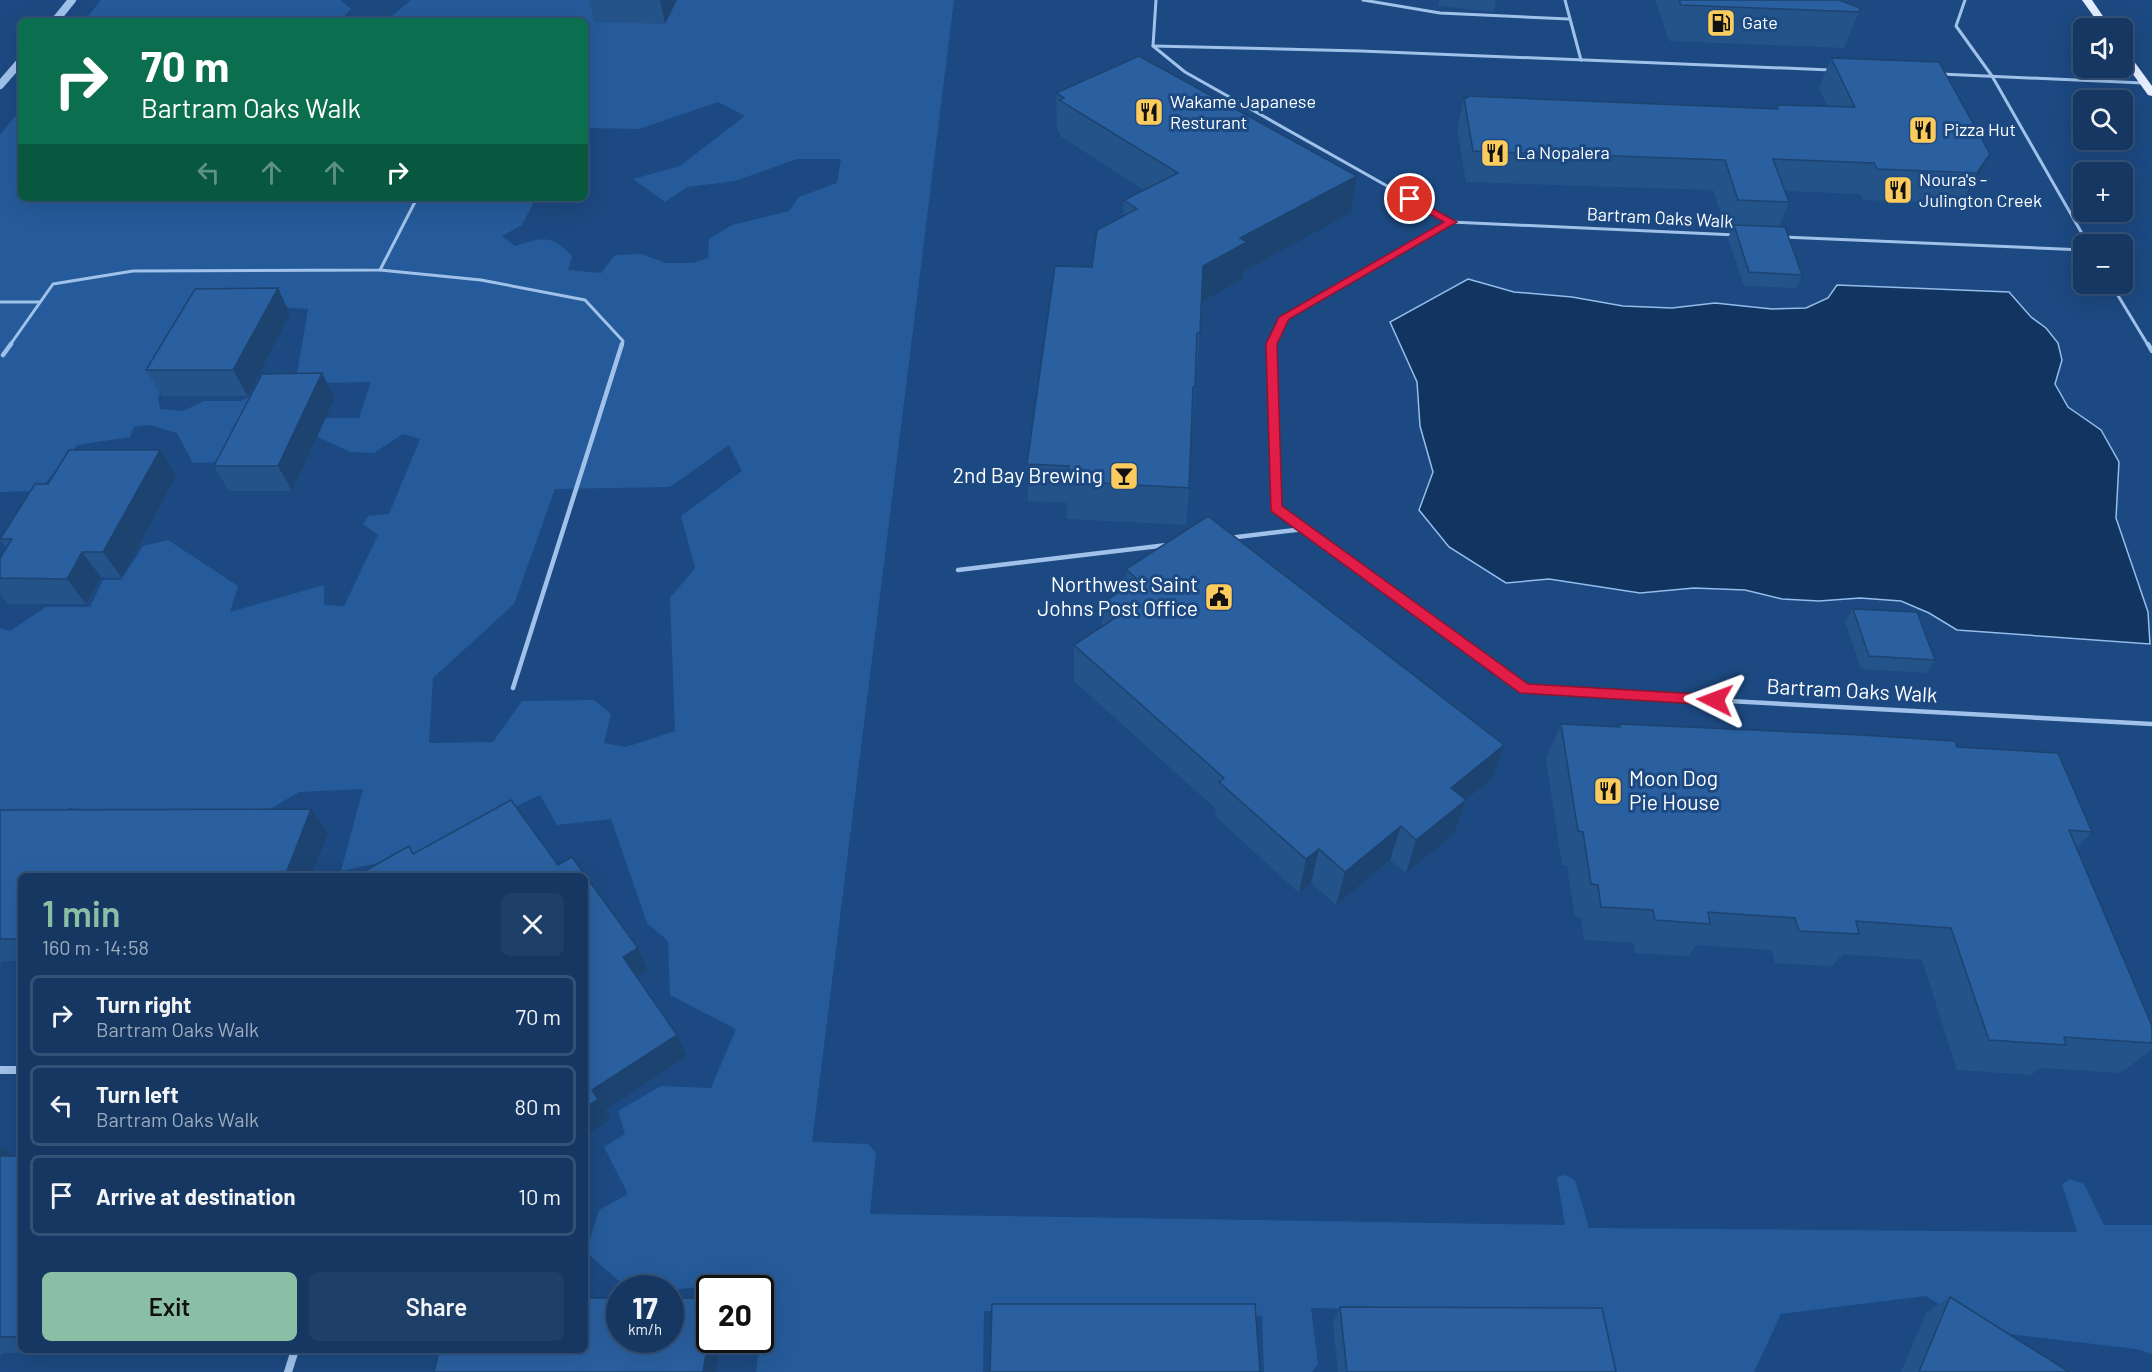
<!DOCTYPE html>
<meta charset="utf-8">
<style>
body{margin:0;font-family:Barlow,sans-serif;background:#1e3f67;color:#f1f3f6;height:100vh;display:flex;flex-direction:column;font-size:22px;white-space:nowrap}
*{box-sizing:border-box;margin:0}
p{font-size:20px;color:#9dacbd}
.icon{flex:none;width:33px;height:33px;fill:none;stroke:currentColor;stroke-width:2;stroke-linecap:round;stroke-linejoin:round}
.map{position:relative;flex:1;overflow:hidden}
.details{position:absolute;left:18px;top:873px;width:570px;height:480px;display:flex;flex-direction:column;background:#153761;border-radius:9px;box-shadow:0 6px 24px #0002,0 0 0 2px #345176}
.details>*{flex:none}
.top-card{position:absolute;left:18px;top:18px;width:570px;height:183px;border-radius:9px;box-shadow:0 6px 24px #0002,0 0 0 2px #345176;background:#0b6e4f;color:#fff;overflow:hidden}
.fabs{position:absolute;left:2073px;top:18px;display:grid;gap:12px}
.fabs a{display:grid;place-items:center;width:60px;height:60px;border-radius:9px;background:#153761;box-shadow:0 6px 24px #0002,0 0 0 2px #345176;font-size:30px}
.speed{position:absolute;left:606px;top:1275px;display:flex;gap:12px;font-size:30px;font-weight:700;text-align:center}
.speed>*{display:grid;place-content:center;width:78px;height:78px;border-radius:50%;background:#153761;box-shadow:0 6px 24px #0002,0 0 0 2px #345176;line-height:1}
.speed small{font-size:15px;font-weight:400}
.speed .limit{border:3px solid #111;border-radius:9px;background:#fff;color:#111}
.pin{position:absolute;display:grid;place-items:center;width:51px;height:51px;color:#fff;margin:-26px;border:3px solid #fff;border-radius:50%;box-shadow:0 2px 6px #0007}
.me{position:absolute;width:66px;margin:-33px;rotate:273deg;stroke-linejoin:round;filter:drop-shadow(0 0 4px #0008)}
.turn{display:flex;align-items:center;gap:21px;height:126px;padding:0 24px;font-size:27px}
.turn .icon{width:78px;height:78px;stroke-width:2.5}
.turn b{display:block;font-size:42px;line-height:51px}
.lanes{display:flex;align-items:center;height:57px;padding:0 24px;background:#0003;justify-content:center;gap:30px;direction:ltr}
.lanes .off{opacity:.35}
.round{display:grid;place-items:center;flex:none;width:63px;height:63px;border-radius:9px;background:#1e3f67}
.summary{display:flex;align-items:center;justify-content:space-between;height:102px;padding:0 24px}
h1{font-size:36px;font-weight:600;line-height:45px;color:#8abfa5}
.action{display:flex;gap:12px;margin-top:auto;padding:12px 24px}
.action a{flex:1;height:69px;border-radius:9px;background:#8abfa5;color:#111;font-size:24px;font-weight:600;line-height:69px;text-align:center}
.action a+a{background:#1e3f67;color:#f1f3f6}
ul{padding:0;list-style:none}
li{display:flex;align-items:center;gap:18px;height:81px;margin:0 12px 9px;padding:0 12px;border:3px solid #345176;border-radius:9px}
li div{flex:1}
li b{display:block;font-size:22px}
li em{font-style:normal}
.map>svg:first-child{display:block}
.green{fill:#255b9a;fill-rule:evenodd}
.water{fill:#123460;stroke:#93bdec;stroke-width:1.5}
.lines{fill:none;stroke-linecap:round;stroke-linejoin:round}
.service-far1{stroke:#a0c2ea;stroke-width:3}
.service{stroke:#a0c2ea;stroke-width:4.5}
.minor{stroke:#a0c2ea;stroke-width:8}
.tertiary{stroke:#a0c2ea;stroke-width:8}
.primary{fill:#e4eefe;fill-rule:evenodd}
.wall{fill:#24538a}
.shaded-wall{fill:#1d4370}
.building{fill:#2a60a0;stroke:#1d4370;stroke-width:1.5}
.route{fill:#e11d48;stroke:#92132f;stroke-width:1.5}
.labels{text-anchor:middle;stroke-width:6;stroke-linejoin:round;paint-order:stroke}
.far-poi-label{font-size:18px;fill:#fff;stroke:#1c4981;text-anchor:start}
.far-street-label{font-size:18px;fill:#fff;stroke:#1c4981}
.poi-label{font-size:21px;fill:#fff;stroke:#1c4981;text-anchor:end}
.street-label{font-size:21px;fill:#fff;stroke:#1c4981}
</style>
<div class="map">
<svg width="2152" height="1372" viewBox="0 0 2152 1372">
<rect width="100%" height="100%" fill="#1c4981"/>
<g class="green">
<path d="M101,0H340L351,9L339,21H84Z"/>
<path d="M411,0H954L812,1142L868,1144L876,1153L870,1214L1565,1225L1557,1177L1565,1175L1575,1180L1589,1228L2077,1232L2062,1184L2070,1179L2084,1184L2104,1225H2152V1354L2136,1349L1983,1331L1926,1296L1781,1314L1754,1372H1615L1601,1313L1311,1308L1318,1364L1312,1372H1264L1262,1316L984,1311L983,1372H756L760,1340V1288H730L724,1284L671,1290L627,1288L586,1252L599,1210L628,1194L604,1147L625,1134L618,1111L661,1086L711,1088L736,1029L670,995L668,941L647,923L611,819L557,825L540,795L412,856L341,871L363,789L299,792L253,819L68,808L50,825L0,824V628L10,631L46,607H90L103,580H121L143,546L168,540L238,586L230,612L324,585V605L344,606L378,535L363,524L368,516L389,514L420,439L403,434L374,453L350,452L316,436L322,418H359L371,382L318,383L234,462L193,463L177,433L149,425L134,427L130,437L77,445L39,491L0,492V135L21,109V198H536L522,225L502,236L515,246C543,237 551,234 572,256L568,270L601,273L615,255L642,254L666,263H693L708,258L709,239L732,225L789,211L799,197L837,183L841,159H797L735,181L687,187L665,202L633,179L680,166L745,116L718,102L639,129L585,128V21H386ZM214,302L308,309L295,386L267,388L241,401H204L183,411L160,409L158,397ZM729,445L742,471L681,516L695,568L670,598L675,731L626,747L604,743L611,714L594,700L522,701L493,742L429,743L433,678L514,604L555,489L670,487Z"/>
</g>
<path class="water" d="M1468,279L1514,292L1572,297L1623,306L1672,308L1715,303L1772,309L1806,308L1828,298L1837,285L2009,292L2031,317L2046,328L2058,343L2062,360L2055,384L2068,407L2101,430L2119,462L2116,518L2148,612L2150,644L1957,630L1929,613L1901,601L1860,598L1819,601L1782,599L1745,590L1694,588L1640,593L1549,579L1506,583L1449,547L1419,510L1433,472L1420,426L1417,382L1390,322Z"/>
<g class="lines">
<g class="service-far1">
<path d="M1156,0L1153,46L1185,72L1451,222"/>
<path d="M1363,0L1440,13L1569,19"/>
<path d="M1565,0L1581,60"/>
<path d="M1965,0L1956,26L1992,76L2088,244"/>
<path d="M1153,46L1361,51L1831,70"/>
<path d="M1941,74L2143,83"/>
<path d="M1783,237L2084,250"/>
<path d="M380,270L481,280L585,300L623,341L622,345"/>
<path d="M2111,284L2148,345"/>
<path d="M0,302H40"/>
<path d="M10,345L53,284L133,271L380,270L417,198"/>
<path d="M1272,345L1284,317L1451,222L1736,235"/>
</g>
<g class="service">
<path d="M1272,344L1276,508L1525,690L2152,724"/>
<path d="M2148,344L2152,351"/>
<path d="M3,355L11,344"/>
<path d="M1229,538L1304,529"/>
<path d="M958,570L1167,545"/>
<path d="M513,688L622,344"/>
</g>
<g class="minor">
<path d="M0,1070H21"/>
<path d="M288,1372L295,1350"/>
</g>
<g class="tertiary">
<path d="M55,21L72,0"/>
<path d="M0,85L21,61"/>
</g>
<g class="primary">
<path d="M2082,0H2092L2111,28H2102Z"/>
<path d="M2122,48L2125,49L2152,86V96L2148,95L2122,59Z"/>
</g>
</g>
<g class="wall">
<path d="M589,0H677L665,24L594,22Z"/>
<path d="M1439,0H1496L1494,12L1438,6Z"/>
<path d="M1655,0H1839L1859,12L1844,48L1669,41Z"/>
<path d="M1831,58L1990,154L1974,184L1961,204L1863,200L1860,194L1785,191L1789,202L1779,227L1802,275L1796,288L1744,286L1728,238L1731,231L1726,230L1713,190L1466,182L1457,128L1464,98H1466L1467,96L1775,109L1777,105L1827,106L1819,88Z"/>
<path d="M1056,93L1357,176L1351,213L1244,271L1243,279L1202,302L1197,371L1196,370L1192,425H1191L1189,488L1186,525L1067,519V503L1028,501L1027,464L1092,267L1123,217L1124,200L1144,190L1060,136V132L1057,130Z"/>
<path d="M290,314L248,396H162L146,370Z"/>
<path d="M322,373L335,398L292,491H229L214,466Z"/>
<path d="M176,476L122,578L101,577L86,604H8L0,594V558L7,548L0,540L48,484Z"/>
<path d="M1126,569L1491,780L1466,800L1454,834L1406,873L1390,860L1336,905L1311,883L1299,893L1215,816L1216,809L1074,681V645L1102,627V603L1125,588Z"/>
<path d="M1853,609L1935,660L1926,673L1861,669L1845,622Z"/>
<path d="M1561,724L1618,727L1620,724L1957,747L2092,832L2077,848L2152,1026V1049L2121,1073L2040,1068L2031,1075L1957,1070L1922,960L1843,954L1832,966L1775,963L1772,950L1696,945L1689,956L1635,953L1634,943L1584,940L1581,918L1575,917L1567,866L1562,865L1546,759Z"/>
<path d="M0,810L328,833L21,876V961H2L0,965Z"/>
<path d="M0,1146L10,1153L9,1156H21V1350H126L125,1352L2,1353L0,1357Z"/>
<path d="M1950,1297L2069,1372H1901L1926,1313Z"/>
<path d="M1340,1307L1616,1372H1338L1333,1323Z"/>
</g>
<g class="shaded-wall">
<path d="M660,0H677L665,24Z"/>
<path d="M1990,154L1974,184L1961,204L1977,173Z"/>
<path d="M1357,176L1351,213L1244,271L1243,279L1200,303L1203,266L1240,238Z"/>
<path d="M278,288L290,314L248,396L233,370Z"/>
<path d="M322,373L335,398L292,491L278,466Z"/>
<path d="M160,450L176,476L122,578L103,552Z"/>
<path d="M82,552L101,577L86,604L67,579Z"/>
<path d="M1504,745L1491,780L1466,800L1454,834L1406,873L1416,840L1451,788Z"/>
<path d="M311,809L328,833L311,876H285Z"/>
<path d="M1401,826L1390,860L1336,905L1345,872Z"/>
<path d="M1319,849L1311,883L1299,893L1306,859Z"/>
<path d="M638,948L648,970L634,979L623,957Z"/>
<path d="M677,1035L687,1056L605,1110L610,1119L585,1136V1108L592,1090Z"/>
<path d="M0,1146L10,1153L0,1175Z"/>
<path d="M710,1328V1340H720L716,1372H703Z"/>
</g>
<g class="building">
<path d="M1679,0H1839L1860,8L1859,12L1681,5Z"/>
<path d="M1139,56L1357,176L1240,238L1247,242L1203,266L1200,333H1197L1195,387H1193L1189,488L1067,481L1069,466L1027,464L1055,266L1092,267L1097,230L1137,209L1124,200L1178,173L1059,100L1064,98L1056,93Z"/>
<path d="M1831,58L1939,62L1990,154L1977,173L1877,169L1874,163L1773,159L1789,202L1738,200L1725,160L1473,151L1464,98H1467V96L1778,109L1777,105L1855,107Z"/>
<path d="M1734,225L1785,227L1802,275L1749,272Z"/>
<path d="M278,288L233,370H146L195,289Z"/>
<path d="M322,373L278,466H214L262,374Z"/>
<path d="M69,450H160L103,552H82L67,579L0,578V558L12,539H0L35,484H48Z"/>
<path d="M1208,516L1504,745L1451,788L1466,800L1416,840L1401,826L1345,872L1319,849L1306,859L1219,782L1224,778L1074,645L1118,616L1102,603L1138,580L1126,569Z"/>
<path d="M1853,609L1917,612L1935,660L1869,656Z"/>
<path d="M1561,724L1620,727V724L1861,735L1955,741L1957,747L2058,753L2092,832L2069,830L2152,1026V1043L2064,1037L2066,1045L1989,1040L1951,928L1856,921L1859,934L1799,931L1795,918L1708,912L1710,924L1655,920L1653,910L1601,907L1598,885L1591,884L1583,832L1578,831Z"/>
<path d="M511,800L558,865L572,857L638,948L623,957L677,1035L592,1090L598,1099L585,1108V876H356L409,846L413,854Z"/>
<path d="M311,809L285,876H21V939H0V810Z"/>
<rect x="0" y="1156" width="21" height="181"/>
<path d="M1950,1297L2069,1372H1919Z"/>
<path d="M585,1298H620V1340H670V1298H710V1328L703,1372H434L439,1350H585Z"/>
<path d="M992,1304H1255L1260,1372H990Z"/>
<path d="M1340,1307L1602,1308L1616,1372H1347Z"/>
</g>
<path class="route" d="M1410,196L1457,222L1289,319L1277,344L1282,506L1528,684L1715,695L1722,700L1720,704L1715,705L1520,693L1271,511L1266,344L1279,317L1444,222L1407,201L1405,199Z"/>
<defs>
<g id="fuel-square" transform="scale(1.5)"><rect x="-9" y="-9" width="18" height="18" rx="4" fill="#fbcc5d" stroke="#1c4981"/><path d="M-5.5-6h7V0h2V4h1.3V-2.5L3-4.5l.8-.8L6-3V5H2.5V1h-1V6h-7ZM-4.2-4.7v3.2H.2V-4.7Z" fill="#111"/></g>
<g id="restaurant-square" transform="scale(1.5)"><rect x="-9" y="-9" width="18" height="18" rx="4" fill="#fbcc5d" stroke="#1c4981"/><path d="M-5-6h1v4h1v-4h1v4h1v-4h1v5L-1.5 .5V6h-2V.5L-5-1ZM5-6V6H3V1.5H1.5Q1.5-4 5-6Z" fill="#111"/></g>
<g id="bar-square" transform="scale(1.5)"><rect x="-9" y="-9" width="18" height="18" rx="4" fill="#fbcc5d" stroke="#1c4981"/><path d="M-6-5H6L.8 .8V4.5H3.5V6h-7V4.5H-.8V.8Z" fill="#111"/></g>
<g id="civic-square" transform="scale(1.5)"><rect x="-9" y="-9" width="18" height="18" rx="4" fill="#fbcc5d" stroke="#1c4981"/><path d="M-.6-6.5H3V-4.5H.6V-3L4-1V1h2V6H-6V1h2V-1L-.6-3ZM-1.2 2.5V6h2.4V2.5Z" fill="#111"/></g>
</defs>
<g fill-rule="evenodd">
<use href="#fuel-square" x="1721" y="23"/>
<use href="#restaurant-square" x="1149" y="112"/>
<use href="#restaurant-square" x="1923" y="130"/>
<use href="#restaurant-square" x="1495" y="153"/>
<use href="#restaurant-square" x="1898" y="190"/>
<use href="#bar-square" x="1124" y="476"/>
<use href="#civic-square" x="1219" y="597"/>
<use href="#restaurant-square" x="1608" y="791"/>
</g>
<g class="labels">
<g class="far-poi-label">
<text x="1742" y="29">Gate</text>
<text x="1170" y="108">Wakame Japanese<tspan x="1170" dy="21">Resturant</tspan></text>
<text x="1944" y="136">Pizza Hut</text>
<text x="1516" y="159">La Nopalera</text>
<text x="1919" y="186">Noura's -<tspan x="1919" dy="21">Julington Creek</tspan></text>
</g>
<g class="far-street-label">
<text transform="translate(1660 218) rotate(3)" y="6">Bartram Oaks Walk</text>
</g>
<g class="poi-label">
<text x="1103" y="483">2nd Bay Brewing</text>
<text x="1198" y="592">Northwest Saint<tspan x="1198" dy="24">Johns Post Office</tspan></text>
<text x="1629" y="786" text-anchor="start">Moon Dog<tspan x="1629" dy="24">Pie House</tspan></text>
</g>
<g class="street-label">
<text transform="translate(1852 691) rotate(3)" y="7">Bartram Oaks Walk</text>
</g>
</g>
</svg>
<div class="fabs">
<a><svg class="icon" aria-label="sound" viewBox="0 0 24 24"><path d="M4 9h4l5-4v14l-5-4H4zM17 9q2 3 0 6"/></svg></a>
<a><svg class="icon" aria-label="search" viewBox="0 0 24 24"><circle cx="10" cy="10" r="6"/><path d="M15 15l6 6"/></svg></a>
<a>+</a>
<a>−</a>
</div>
<div class="speed"><div>17<small>km/h</small></div><div class="limit">20</div></div>
<div class="pin" style="left:1410px;top:199px;background:#d93025"><svg class="icon" aria-label="arrive" viewBox="0 0 24 24"><path d="M6 21V4h12l-3 4 3 4H6"/></svg></div>
<svg class="me" style="left:1715px;top:700px" viewBox="-20 -20 40 40"><path d="M0-17L14 15 0 8-14 15z" fill="#e11d48" stroke="#fff" stroke-width="4"/></svg>
<div class="top-card">
<div class="turn"><svg class="icon" aria-label="right" viewBox="0 0 24 24"><path d="M7 20v-9h11M14 6l5 5-5 5"/></svg><div><b>70 m</b>Bartram Oaks Walk</div></div>
<div class="lanes"><svg class="icon off" aria-label="left" viewBox="0 0 24 24"><path d="M17 20v-9H6M10 6l-5 5 5 5"/></svg><svg class="icon off" aria-label="ahead" viewBox="0 0 24 24"><path d="M12 20V5M6 11l6-6 6 6"/></svg><svg class="icon off" aria-label="ahead" viewBox="0 0 24 24"><path d="M12 20V5M6 11l6-6 6 6"/></svg><svg class="icon" aria-label="right" viewBox="0 0 24 24"><path d="M7 20v-9h11M14 6l5 5-5 5"/></svg></div>
</div>
<section class="details">
<div class="summary"><div><h1>1 min</h1><p>160 m · 14:58</p></div><a class="round"><svg class="icon" aria-label="close" viewBox="0 0 24 24"><path d="M6 6l12 12M18 6L6 18"/></svg></a></div>
<ul>
<li><svg class="icon" aria-label="right" viewBox="0 0 24 24"><path d="M7 20v-9h11M14 6l5 5-5 5"/></svg><div><b>Turn right</b><p>Bartram Oaks Walk</p></div><em>70 m</em></li>
<li><svg class="icon" aria-label="left" viewBox="0 0 24 24"><path d="M17 20v-9H6M10 6l-5 5 5 5"/></svg><div><b>Turn left</b><p>Bartram Oaks Walk</p></div><em>80 m</em></li>
<li><svg class="icon" aria-label="arrive" viewBox="0 0 24 24"><path d="M6 21V4h12l-3 4 3 4H6"/></svg><div><b>Arrive at destination</b></div><em>10 m</em></li>
</ul>
<div class="action"><a>Exit</a><a>Share</a></div>
</section>
</div>
